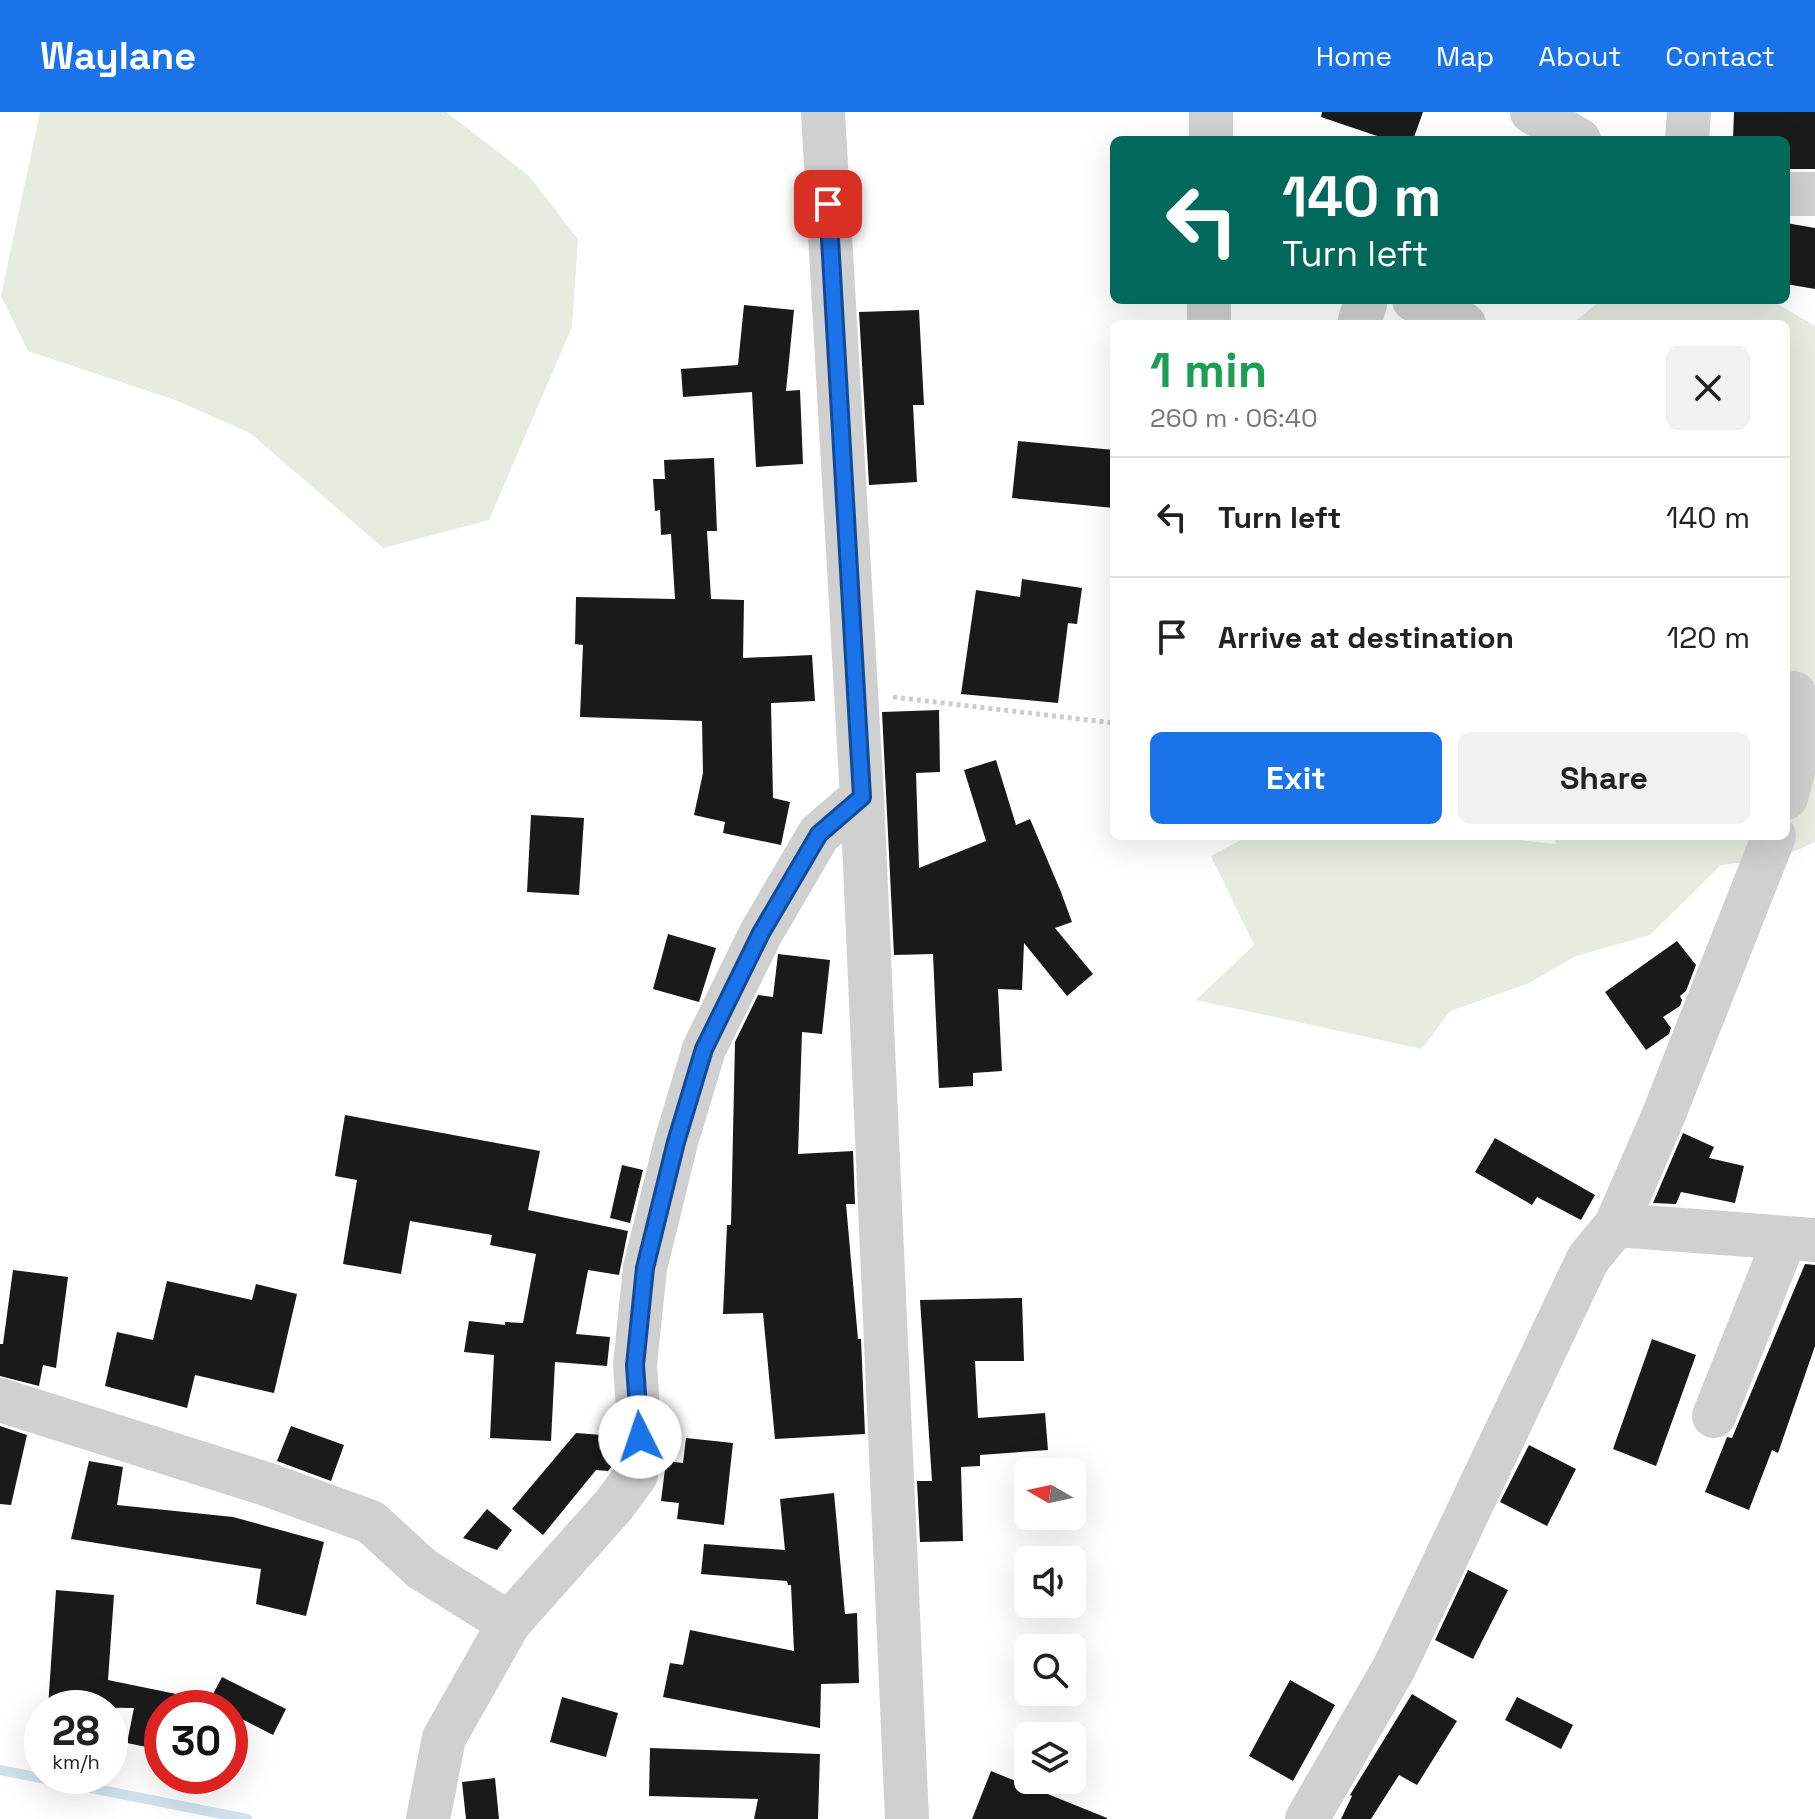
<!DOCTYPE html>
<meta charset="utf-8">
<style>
body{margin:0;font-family:"Space Grotesk",sans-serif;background:#f2f2f2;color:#222;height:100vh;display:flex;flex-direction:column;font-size:30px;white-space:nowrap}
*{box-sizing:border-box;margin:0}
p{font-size:26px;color:#767676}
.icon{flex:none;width:44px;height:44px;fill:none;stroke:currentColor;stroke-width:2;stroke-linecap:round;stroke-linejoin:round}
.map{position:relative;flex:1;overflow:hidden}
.panel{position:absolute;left:1110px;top:208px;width:680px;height:520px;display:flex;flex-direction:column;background:#fff;border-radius:12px;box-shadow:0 8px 32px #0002}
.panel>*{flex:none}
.banner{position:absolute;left:1110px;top:24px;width:680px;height:168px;border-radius:12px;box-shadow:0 8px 32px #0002;background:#00695c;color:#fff;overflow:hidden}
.needle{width:52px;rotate:279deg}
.buttons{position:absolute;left:1014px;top:1346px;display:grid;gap:16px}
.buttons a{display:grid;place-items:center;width:72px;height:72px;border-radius:12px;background:#fff;box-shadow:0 8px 32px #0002;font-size:40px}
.speed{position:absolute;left:24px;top:1578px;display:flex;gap:16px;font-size:40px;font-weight:700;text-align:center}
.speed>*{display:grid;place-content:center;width:104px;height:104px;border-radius:50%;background:#fff;box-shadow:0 8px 32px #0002;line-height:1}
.speed small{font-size:20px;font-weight:400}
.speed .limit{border:12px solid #d22;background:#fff;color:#111}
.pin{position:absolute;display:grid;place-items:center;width:68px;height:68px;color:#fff;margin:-34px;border-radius:16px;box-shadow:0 4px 12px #0006}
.me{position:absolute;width:88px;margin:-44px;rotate:356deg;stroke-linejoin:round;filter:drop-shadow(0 0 6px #0008)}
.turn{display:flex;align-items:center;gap:28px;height:168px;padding:0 40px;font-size:36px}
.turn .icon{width:104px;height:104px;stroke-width:2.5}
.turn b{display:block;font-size:56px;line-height:68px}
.round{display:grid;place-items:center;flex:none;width:84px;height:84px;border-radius:12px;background:#f2f2f2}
.headline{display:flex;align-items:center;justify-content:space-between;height:136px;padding:0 40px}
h1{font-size:48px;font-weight:700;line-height:60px;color:#1e9e55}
.cta{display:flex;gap:16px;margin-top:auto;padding:16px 40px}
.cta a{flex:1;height:92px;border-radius:12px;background:#1a73e8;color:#fff;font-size:32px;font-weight:700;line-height:92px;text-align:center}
.cta a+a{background:#f2f2f2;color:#222}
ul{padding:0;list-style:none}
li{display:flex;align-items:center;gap:24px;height:120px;padding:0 40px;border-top:2px solid #e0e0e0}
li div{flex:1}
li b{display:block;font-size:30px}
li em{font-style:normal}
header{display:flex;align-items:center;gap:48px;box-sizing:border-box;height:112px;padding:0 40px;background:#1a73e8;color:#fff}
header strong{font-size:38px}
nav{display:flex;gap:44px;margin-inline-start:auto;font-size:28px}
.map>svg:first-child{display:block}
.green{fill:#e6ecdf}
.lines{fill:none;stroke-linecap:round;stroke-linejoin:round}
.stream{stroke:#cfe2ee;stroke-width:10}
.building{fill:#1a1a1a}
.path{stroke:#cdcdcd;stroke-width:5;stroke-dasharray:4 4;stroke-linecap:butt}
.minor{stroke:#d0d0d0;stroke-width:44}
.route-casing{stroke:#114b97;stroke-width:20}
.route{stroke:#1a73e8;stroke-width:14}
</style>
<header>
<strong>Waylane</strong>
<nav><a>Home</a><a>Map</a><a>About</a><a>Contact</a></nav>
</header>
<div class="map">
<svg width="1815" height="1707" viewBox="0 0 1815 1707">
<rect width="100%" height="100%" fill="#fff"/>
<g class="green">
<path d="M40,0H446L529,64L578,127L572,215L489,408L383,436L250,321L175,288L28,239L1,184Z"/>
<path d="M1601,188H1771L1815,214V730L1779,746L1721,753L1650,823L1576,844L1527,872L1450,899L1422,937L1196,888L1254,833L1211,744L1248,724H1483L1556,732L1555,724H1786V212H1572Z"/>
</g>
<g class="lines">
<path class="stream" d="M0,1658L247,1707"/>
</g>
<g class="building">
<path d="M1322,0H1423L1413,28H1389L1321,5Z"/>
<path d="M1734,0H1815V57H1786V28H1733Z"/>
<path d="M1786,111L1815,116V177L1786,172Z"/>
<path d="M744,193L794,198L786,279L800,278L803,352L756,355L752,280L683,285L681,257L738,253Z"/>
<path d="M919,198L924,293H913L917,370L869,373L859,200Z"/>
<path d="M1018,329L1114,338V396L1012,386Z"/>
<path d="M714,346L717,419H707L711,487L744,488L743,546L812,543L815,589L771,591L773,686L790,690L781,733L723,721L725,710L694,703L703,661L702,609L580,605L583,533L575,532L576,485L675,487L671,422L661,423L660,398L655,399L653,367H665L664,348Z"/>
<path d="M1022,467L1082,476L1077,512L1068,511L1058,591L961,582L976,478L1020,485Z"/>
<path d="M939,598L940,660L916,661L919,756L986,729L964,658L996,648L1016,713L1030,707L1061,780L1072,810L1055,816L1093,862L1067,884L1024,831L1022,878L998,877L1002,959L973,961V974L939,976L933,842L894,843L882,600Z"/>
<path d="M531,703L584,706L579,783L527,780Z"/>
<path d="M668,822L716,836L699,890L653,877Z"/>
<path d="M1677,829L1696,853L1686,879L1680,884L1682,888L1680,894L1663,905L1671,916L1669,922L1646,938L1605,880Z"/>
<path d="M778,842L830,848L822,922L802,920L798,1042L853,1039L855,1092H846L858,1227H861L865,1322L775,1327L763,1201L723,1202L727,1113H731L735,930L758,883L773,885Z"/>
<path d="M345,1003L540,1039L528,1098L628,1119L619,1163L588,1158L576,1222L610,1225L607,1254L555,1250L551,1329L490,1326L494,1243L464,1240L469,1209L505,1213V1210L523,1211L536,1142L490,1133L492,1123L410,1109L401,1162L343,1152L357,1068L335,1064Z"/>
<path d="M1683,1021L1714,1035L1709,1046L1744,1054L1735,1091L1681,1080L1676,1092L1653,1091Z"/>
<path d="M1495,1026L1595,1083L1581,1108L1537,1085L1532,1093L1475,1060Z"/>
<path d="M622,1053L643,1058L630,1111L610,1106Z"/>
<path d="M1805,1152L1815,1153V1234L1778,1341L1772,1338L1749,1398L1705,1380L1727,1325L1732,1326Z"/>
<path d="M13,1158L68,1165L56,1256L43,1253L39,1274L0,1264V1232H3Z"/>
<path d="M167,1169L252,1188L256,1172L297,1182L274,1281L195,1263L187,1296L105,1274L117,1220L153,1228Z"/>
<path d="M1022,1186L1024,1249H975L978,1306L1045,1301L1048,1338L980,1343V1354L961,1355L963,1429L920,1430L917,1369H932L920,1188Z"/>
<path d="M1652,1227L1696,1243L1656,1354L1613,1337Z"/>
<path d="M0,1314L27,1323L11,1393L0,1392Z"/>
<path d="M291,1314L344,1333L331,1369L277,1349Z"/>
<path d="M576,1321L615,1324L612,1354L608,1359L596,1358L543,1423L512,1397Z"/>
<path d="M686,1326L733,1331L724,1413L677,1407L679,1391L661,1389L666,1349L683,1351Z"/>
<path d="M1529,1333L1576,1357L1547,1414L1500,1390Z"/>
<path d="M89,1349L123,1355L117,1393L233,1405L324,1430L306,1504L256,1492L261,1457L71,1427Z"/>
<path d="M834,1381L845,1502L857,1501L859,1571L821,1572L820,1616L663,1585L670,1551L683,1553L690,1518L794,1539L791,1473H788L787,1469L701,1462L704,1432L785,1438L780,1387Z"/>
<path d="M487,1397L512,1418L497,1438L463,1426Z"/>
<path d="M1468,1458L1508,1478L1473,1547L1435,1528Z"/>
<path d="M56,1478L114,1483L108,1568L181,1583L180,1596H162V1638L127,1631L134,1596L48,1595Z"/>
<path d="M222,1565L286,1597L273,1623L230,1601V1596H220L209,1590Z"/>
<path d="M1290,1568L1335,1593L1293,1669L1249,1644Z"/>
<path d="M1412,1582L1457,1609L1417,1673L1399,1663L1371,1707H1341L1352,1684L1350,1683Z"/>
<path d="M562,1585L618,1601L606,1645L550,1630Z"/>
<path d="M1517,1585L1573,1613L1561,1637L1505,1608Z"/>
<path d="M650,1636L820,1642L818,1707H754L758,1687L649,1684Z"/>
<path d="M991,1659L1107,1706V1707H972Z"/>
<path d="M495,1666L499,1707H466L462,1670Z"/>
</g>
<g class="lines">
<path class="path" d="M893,585L1114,611"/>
<g class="minor">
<path d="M823,0L862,685L907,1707"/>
<path d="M1532,0L1579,28"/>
<path d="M1211,28V0"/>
<path d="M1687,28L1689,0"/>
<path d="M1786,82H1815"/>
<path d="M1414,188L1464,212"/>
<path d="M1209,212V188"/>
<path d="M1359,212L1366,188"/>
<path d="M1786,686L1800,633L1803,599L1794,581"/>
<path d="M1616,1113L1815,1128"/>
<path d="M0,1288L266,1372L371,1410L422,1457L509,1511"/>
<path d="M1714,1304L1785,1126"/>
<path d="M428,1707L444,1626L509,1511L614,1393L636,1363L640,1325L635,1253L645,1156L676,1030L704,937L761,821L819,722L862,685"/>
<path d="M1307,1707L1394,1556L1588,1147L1616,1113L1662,1007L1774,724"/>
</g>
</g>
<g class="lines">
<g class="route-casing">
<path id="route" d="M640,1325L635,1253L645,1156L676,1030L704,937L761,821L819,722L862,685L828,92"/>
</g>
<use href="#route" class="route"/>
</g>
</svg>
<div class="buttons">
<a><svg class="needle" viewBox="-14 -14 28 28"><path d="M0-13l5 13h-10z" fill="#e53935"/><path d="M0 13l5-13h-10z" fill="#767676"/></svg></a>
<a><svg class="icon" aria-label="sound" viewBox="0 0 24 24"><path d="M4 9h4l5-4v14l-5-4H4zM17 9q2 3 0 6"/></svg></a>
<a><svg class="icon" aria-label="search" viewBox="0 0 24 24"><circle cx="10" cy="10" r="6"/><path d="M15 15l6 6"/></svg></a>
<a><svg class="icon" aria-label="layers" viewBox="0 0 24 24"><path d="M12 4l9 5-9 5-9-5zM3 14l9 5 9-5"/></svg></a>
</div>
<div class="speed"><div>28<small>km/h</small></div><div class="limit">30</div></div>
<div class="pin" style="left:828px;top:92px;background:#d93025"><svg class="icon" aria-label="arrive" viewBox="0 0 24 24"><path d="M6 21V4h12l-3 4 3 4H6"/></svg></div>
<svg class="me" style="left:640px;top:1325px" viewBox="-20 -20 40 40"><circle r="19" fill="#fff"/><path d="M0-13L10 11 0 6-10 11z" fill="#1a73e8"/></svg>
<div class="banner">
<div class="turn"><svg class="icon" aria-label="left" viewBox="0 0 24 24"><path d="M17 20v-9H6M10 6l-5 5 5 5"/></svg><div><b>140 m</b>Turn left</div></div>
</div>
<section class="panel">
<div class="headline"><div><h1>1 min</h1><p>260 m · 06:40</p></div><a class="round"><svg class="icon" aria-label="close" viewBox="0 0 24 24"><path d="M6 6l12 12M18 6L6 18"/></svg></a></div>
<ul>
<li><svg class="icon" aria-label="left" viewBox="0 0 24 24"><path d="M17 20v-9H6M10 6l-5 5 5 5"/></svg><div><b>Turn left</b></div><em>140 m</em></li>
<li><svg class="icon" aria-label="arrive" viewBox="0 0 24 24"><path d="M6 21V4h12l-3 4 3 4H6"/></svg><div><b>Arrive at destination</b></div><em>120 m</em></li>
</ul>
<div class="cta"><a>Exit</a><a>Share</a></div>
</section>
</div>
